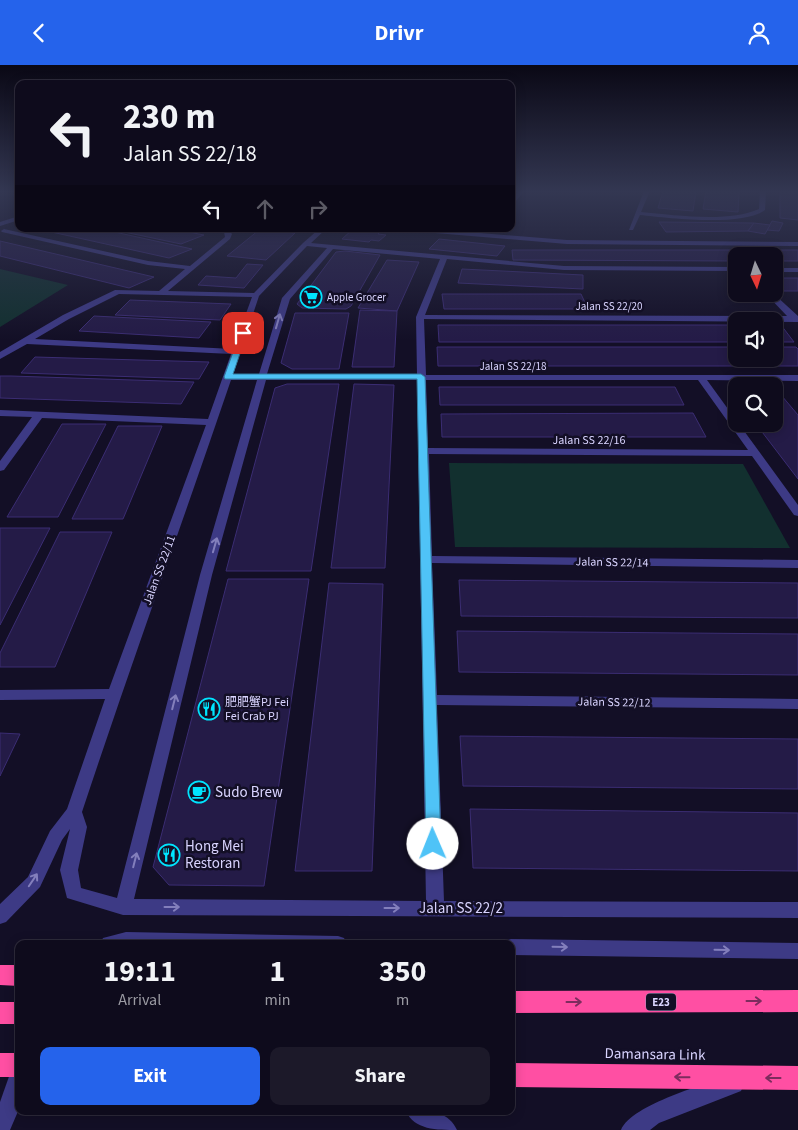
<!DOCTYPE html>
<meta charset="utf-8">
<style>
body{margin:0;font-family:"Source Sans 3","Noto Sans SC",sans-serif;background:#1c1929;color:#f1f3f6;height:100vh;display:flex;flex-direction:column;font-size:19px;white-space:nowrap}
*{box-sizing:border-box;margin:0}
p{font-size:16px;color:#9b9ba3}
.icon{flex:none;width:28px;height:28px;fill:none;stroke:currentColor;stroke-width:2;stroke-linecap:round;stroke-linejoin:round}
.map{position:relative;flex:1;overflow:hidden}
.details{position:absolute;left:15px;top:875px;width:500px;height:175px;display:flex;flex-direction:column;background:#0e0b1c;border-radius:10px;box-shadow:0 2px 12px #0003,0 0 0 1px #2e2b3b}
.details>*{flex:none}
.hud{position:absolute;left:15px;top:15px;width:500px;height:152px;border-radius:10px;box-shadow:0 2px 12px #0003,0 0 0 1px #2e2b3b;background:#0e0b1c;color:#f1f3f6;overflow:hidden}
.needle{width:32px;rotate:176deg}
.buttons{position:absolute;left:728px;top:182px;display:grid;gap:10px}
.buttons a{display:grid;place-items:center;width:55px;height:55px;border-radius:10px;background:#0e0b1c;box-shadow:0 2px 12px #0003,0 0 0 1px #2e2b3b;font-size:25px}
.pin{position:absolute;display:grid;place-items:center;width:42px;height:42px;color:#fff;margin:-21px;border-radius:10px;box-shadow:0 2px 8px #0006}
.me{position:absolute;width:55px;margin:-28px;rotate:359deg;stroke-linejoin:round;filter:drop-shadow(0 0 4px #0008)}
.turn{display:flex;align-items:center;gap:18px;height:105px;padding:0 25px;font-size:22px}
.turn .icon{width:65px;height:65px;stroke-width:2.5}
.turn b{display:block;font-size:35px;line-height:42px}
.lanes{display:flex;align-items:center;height:48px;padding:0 25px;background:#0003;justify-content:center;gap:25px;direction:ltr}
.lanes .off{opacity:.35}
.eta{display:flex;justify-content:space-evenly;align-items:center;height:85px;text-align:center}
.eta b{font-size:30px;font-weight:700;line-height:35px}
.action{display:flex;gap:10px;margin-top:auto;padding:10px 25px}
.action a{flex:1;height:58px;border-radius:10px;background:#2563eb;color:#fff;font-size:20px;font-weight:700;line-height:58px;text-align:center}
.action a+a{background:#1c1929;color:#f1f3f6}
header{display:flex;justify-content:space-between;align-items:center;height:65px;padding:0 25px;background:#2563eb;color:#fff;font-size:22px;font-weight:700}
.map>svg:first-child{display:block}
.green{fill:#12302f}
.building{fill:#241b47;stroke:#3b2d73}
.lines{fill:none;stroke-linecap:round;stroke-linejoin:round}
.minor{fill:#3d3a85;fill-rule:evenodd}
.highway{fill:#ff4fa3;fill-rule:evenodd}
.oneway{stroke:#837fbc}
.oneway2{stroke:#7d2c5e}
.route{fill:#4fc3f7;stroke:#337fa1}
.labels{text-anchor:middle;stroke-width:5;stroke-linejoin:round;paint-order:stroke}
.far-poi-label{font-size:11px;fill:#d9d4ff;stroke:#130f26;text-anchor:start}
.far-street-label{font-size:11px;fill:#d9d4ff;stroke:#130f26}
.shield{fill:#130f26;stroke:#9e99be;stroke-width:1}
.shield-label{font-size:11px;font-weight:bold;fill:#d9d4ff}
.street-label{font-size:12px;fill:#d9d4ff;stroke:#130f26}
.poi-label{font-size:12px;fill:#d9d4ff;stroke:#130f26;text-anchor:start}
.near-poi-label{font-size:15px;fill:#d9d4ff;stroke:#130f26;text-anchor:start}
.near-street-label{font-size:15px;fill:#d9d4ff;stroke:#130f26}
</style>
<header><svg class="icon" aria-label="back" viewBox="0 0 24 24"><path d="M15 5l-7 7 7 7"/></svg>Drivr<svg class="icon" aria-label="person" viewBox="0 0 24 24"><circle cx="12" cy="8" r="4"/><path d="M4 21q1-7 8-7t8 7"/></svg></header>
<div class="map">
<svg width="798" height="1065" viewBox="0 0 798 1065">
<rect width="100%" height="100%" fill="#130f26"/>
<g class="green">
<path d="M0,204L68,220L0,262Z"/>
<path d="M449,398L743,399L790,483L455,482Z"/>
</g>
<g class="building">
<path d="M663,126H696L693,146L658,143Z"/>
<path d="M706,126H739L738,147L703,144Z"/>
<path d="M780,126H798V155L780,153Z"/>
<path d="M772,156L783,158L779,166L767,165Z"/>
<path d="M659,157L754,158L748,166L666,167Z"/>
<path d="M754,158L770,160L765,169L748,166Z"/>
<path d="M38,164H101L192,184L169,193Z"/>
<path d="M110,164H173L204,170L181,179Z"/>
<path d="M353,164L380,167L378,169L386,170L379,176L371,175L369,177L342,174Z"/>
<path d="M259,165L295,168L266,195L227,191Z"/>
<path d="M439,174L505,181L497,191L429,184Z"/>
<path d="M0,176L154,212L129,223L0,191Z"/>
<path d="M512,185H798V196H774V191H736V196L513,195Z"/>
<path d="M345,186L380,190L351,241L346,244L302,243L297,239L336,187Z"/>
<path d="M387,195L419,197L397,246L358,243Z"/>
<path d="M247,199L263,200L244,223L198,220L206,211L236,213Z"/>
<path d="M462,204L583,210V224L458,218Z"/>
<path d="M774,213H798V226H774V220H778Z"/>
<path d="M442,229H581L588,244H444Z"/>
<path d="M130,235L231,239L220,255L115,250Z"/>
<path d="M360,245L397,246L394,302H352Z"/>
<path d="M295,248H349L339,304H292L281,298Z"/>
<path d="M94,251L211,257L199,273L79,266Z"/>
<path d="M438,260H736V277H439Z"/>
<path d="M774,260H781L794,277H774Z"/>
<path d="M437,282H736V294H774V282H796L798,284V301H438Z"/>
<path d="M35,292L209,297L199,314L21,308Z"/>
<path d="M0,311H11L194,317L181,339L0,333Z"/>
<path d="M287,319H339L311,506H226L275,323Z"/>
<path d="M354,319L394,320L385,503H331Z"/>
<path d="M439,322H675L684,340H440Z"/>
<path d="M774,324H776L798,350V414L756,359H774Z"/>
<path d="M693,348L706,372H442L441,349Z"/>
<path d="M62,359H106L58,452H7Z"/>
<path d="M118,361H162L123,454H72Z"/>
<path d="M0,463H50L0,560Z"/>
<path d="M60,467H112L55,602H0V588Z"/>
<path d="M228,514H309L264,821L169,820L153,802Z"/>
<path d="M459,515L798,518V553L461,551Z"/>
<path d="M329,518L383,519L372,806H295Z"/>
<path d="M457,566L798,569V610L459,607Z"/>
<path d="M0,668L20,669L0,711Z"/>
<path d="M460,671L798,674V724L463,721Z"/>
<path d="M470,744L798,748V806L473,803Z"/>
</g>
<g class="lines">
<g class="minor">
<path d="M518,126H524L511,142V136Z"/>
<path d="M644,126H650L641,147C675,150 728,158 759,144L760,126H766L765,145C742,162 669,153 640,150L633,165H629Z"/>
<path d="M19,151V155L0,161V157Z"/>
<path d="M4,164L148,196L190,201L225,172L224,167L215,164H228L232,169L230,174L168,226L254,228L303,178L319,164H326L311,178L564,201L736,202V206L564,205L447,194L425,250L787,251L766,229H774L798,251V257L424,254L426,310H798V316L707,315L736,355V359H739L798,440V451L794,450L752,391L429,389L432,491L798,495V503L432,498L437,630L798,634V644L437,640L444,836L798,837V853L123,850L67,833L60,805L70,764L62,775L40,822L6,857L0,859V839L28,812L50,766L67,744L105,634L0,635V625L109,624L206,360L42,353L4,405L0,406V396L32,352L0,351V345L208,354L231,289L27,279L0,294V287L63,250L115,225L159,226L185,204L148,200L2,167L1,166ZM307,181L327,183L282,233L259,309H233L259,231ZM333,184L440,194L416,252L417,310L267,309L290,234ZM119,229L252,232L233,284L35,274L69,254ZM231,315H257L200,510L117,833L81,823L78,805L87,762L82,747C130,602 182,459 231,315ZM266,315H417L426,836L134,834L212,510ZM426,315H698L748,385L428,383Z"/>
<path d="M408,164H431L567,175L798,177V181L567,179L411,166Z"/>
<rect x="774" y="203" width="24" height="4"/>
<path d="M126,867L338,871L344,873L347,879H100L103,873Z"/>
<path d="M511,874L798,878V894L511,890V879H503L505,876Z"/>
<path d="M19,1000V1044L10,1065H0V1037L12,1003Z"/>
<path d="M734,1009L741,1012L744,1019L741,1026L659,1058L650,1065H621C632,1039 707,1019 734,1009Z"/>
<path d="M406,1046C425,1046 448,1044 457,1065C437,1065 414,1065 406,1046Z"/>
</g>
<g class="highway">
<path d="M0,900H19V921L0,920Z"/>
<path d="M798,925V947L511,948V926Z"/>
<rect x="0" y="937" width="19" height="22"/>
<rect x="0" y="988" width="19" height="24"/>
<path d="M511,998L798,1001V1025L511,1022Z"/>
</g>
</g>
<defs><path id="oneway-shaft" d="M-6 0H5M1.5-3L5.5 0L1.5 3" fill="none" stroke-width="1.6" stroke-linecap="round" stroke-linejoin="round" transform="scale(1.25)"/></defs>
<g class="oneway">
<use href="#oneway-shaft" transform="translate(278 256) rotate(-74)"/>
<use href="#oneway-shaft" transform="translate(215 480) rotate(-74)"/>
<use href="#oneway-shaft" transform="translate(174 637) rotate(-76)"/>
<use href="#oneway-shaft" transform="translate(135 795) rotate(-76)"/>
<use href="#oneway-shaft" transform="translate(33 815) rotate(-56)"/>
<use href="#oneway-shaft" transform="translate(172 842)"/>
<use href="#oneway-shaft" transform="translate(392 843)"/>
<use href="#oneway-shaft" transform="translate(560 882) rotate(1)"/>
<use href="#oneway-shaft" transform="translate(722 885) rotate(1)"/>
</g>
<g class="oneway2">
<use href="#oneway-shaft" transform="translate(754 936)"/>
<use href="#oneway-shaft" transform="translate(574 937)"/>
<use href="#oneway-shaft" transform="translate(682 1012) rotate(-179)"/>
<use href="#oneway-shaft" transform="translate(773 1013) rotate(180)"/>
</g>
<linearGradient id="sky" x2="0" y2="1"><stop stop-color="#0a0815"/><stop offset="0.46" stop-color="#333752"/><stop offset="1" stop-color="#333752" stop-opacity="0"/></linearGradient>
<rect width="798" height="275" fill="url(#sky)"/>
<path class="route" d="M243,265L247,268L233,309H421L425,312L441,779L438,783L433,785L428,783L426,779L417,314H225L224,312L240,268Z"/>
<defs>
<g id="supermarket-ring" transform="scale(1.125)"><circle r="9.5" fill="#130f26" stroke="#00e5ff" stroke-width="1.5"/><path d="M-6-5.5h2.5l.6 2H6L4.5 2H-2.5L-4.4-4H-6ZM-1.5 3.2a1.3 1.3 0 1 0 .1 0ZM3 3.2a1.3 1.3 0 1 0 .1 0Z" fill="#00e5ff"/></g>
<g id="restaurant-ring" transform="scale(1.125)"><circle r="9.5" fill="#130f26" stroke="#00e5ff" stroke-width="1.5"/><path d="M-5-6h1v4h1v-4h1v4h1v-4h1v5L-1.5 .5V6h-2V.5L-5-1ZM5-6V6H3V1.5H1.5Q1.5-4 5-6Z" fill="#00e5ff"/></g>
<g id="cafe-ring" transform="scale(1.125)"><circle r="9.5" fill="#130f26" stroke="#00e5ff" stroke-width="1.5"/><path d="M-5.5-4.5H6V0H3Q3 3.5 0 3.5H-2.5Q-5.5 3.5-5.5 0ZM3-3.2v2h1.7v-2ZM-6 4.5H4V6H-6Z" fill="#00e5ff"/></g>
</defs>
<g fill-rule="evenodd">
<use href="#supermarket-ring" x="311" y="232"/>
<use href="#restaurant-ring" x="209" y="644"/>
<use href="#cafe-ring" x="199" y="727"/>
<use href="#restaurant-ring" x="169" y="790"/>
</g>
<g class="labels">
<g class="far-poi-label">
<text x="327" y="236">Apple Grocer</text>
</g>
<g class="far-street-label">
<text x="609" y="245">Jalan SS 22/20</text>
<text x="513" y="305">Jalan SS 22/18</text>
</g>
<rect class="shield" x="646" y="928.5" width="30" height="17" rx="4"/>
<g class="shield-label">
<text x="661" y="941">E23</text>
</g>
<g class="street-label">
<text x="589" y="379">Jalan SS 22/16</text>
<text transform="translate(612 497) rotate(1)" y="4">Jalan SS 22/14</text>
<text transform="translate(159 505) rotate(-70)" y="4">Jalan SS 22/11</text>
<text transform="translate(614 637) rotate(1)" y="4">Jalan SS 22/12</text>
</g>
<g class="poi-label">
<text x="225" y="641">肥肥蟹PJ Fei<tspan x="225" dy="14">Fei Crab PJ</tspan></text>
</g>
<g class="near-poi-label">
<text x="215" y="732">Sudo Brew</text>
<text x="185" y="786">Hong Mei<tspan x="185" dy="17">Restoran</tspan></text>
</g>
<g class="near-street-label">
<text x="461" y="848">Jalan SS 22/2</text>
<text transform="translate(655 989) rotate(1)" y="5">Damansara Link</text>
</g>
</g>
</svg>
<div class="buttons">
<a><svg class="needle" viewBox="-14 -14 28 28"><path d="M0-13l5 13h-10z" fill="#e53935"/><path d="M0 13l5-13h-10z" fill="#9b9ba3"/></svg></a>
<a><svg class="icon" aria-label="sound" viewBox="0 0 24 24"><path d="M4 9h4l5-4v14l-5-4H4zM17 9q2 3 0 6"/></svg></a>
<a><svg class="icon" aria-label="search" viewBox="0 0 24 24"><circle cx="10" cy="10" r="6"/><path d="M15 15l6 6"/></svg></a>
</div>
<div class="pin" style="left:243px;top:268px;background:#d93025"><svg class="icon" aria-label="arrive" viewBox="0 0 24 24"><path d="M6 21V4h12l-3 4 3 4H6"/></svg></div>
<svg class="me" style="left:433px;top:779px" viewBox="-20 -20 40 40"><circle r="19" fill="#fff"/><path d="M0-13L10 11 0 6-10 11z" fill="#4fc3f7"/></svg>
<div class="hud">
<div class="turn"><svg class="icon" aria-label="left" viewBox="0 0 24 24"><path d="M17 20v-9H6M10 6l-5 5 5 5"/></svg><div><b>230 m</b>Jalan SS 22/18</div></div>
<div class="lanes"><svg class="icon" aria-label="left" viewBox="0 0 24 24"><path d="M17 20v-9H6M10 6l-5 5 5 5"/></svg><svg class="icon off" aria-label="ahead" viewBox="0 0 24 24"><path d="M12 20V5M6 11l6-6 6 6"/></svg><svg class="icon off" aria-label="right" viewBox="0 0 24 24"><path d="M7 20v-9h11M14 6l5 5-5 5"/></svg></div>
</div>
<section class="details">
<div class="eta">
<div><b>19:11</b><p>Arrival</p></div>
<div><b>1</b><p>min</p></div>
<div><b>350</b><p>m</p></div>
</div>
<div class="action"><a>Exit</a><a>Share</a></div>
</section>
</div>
